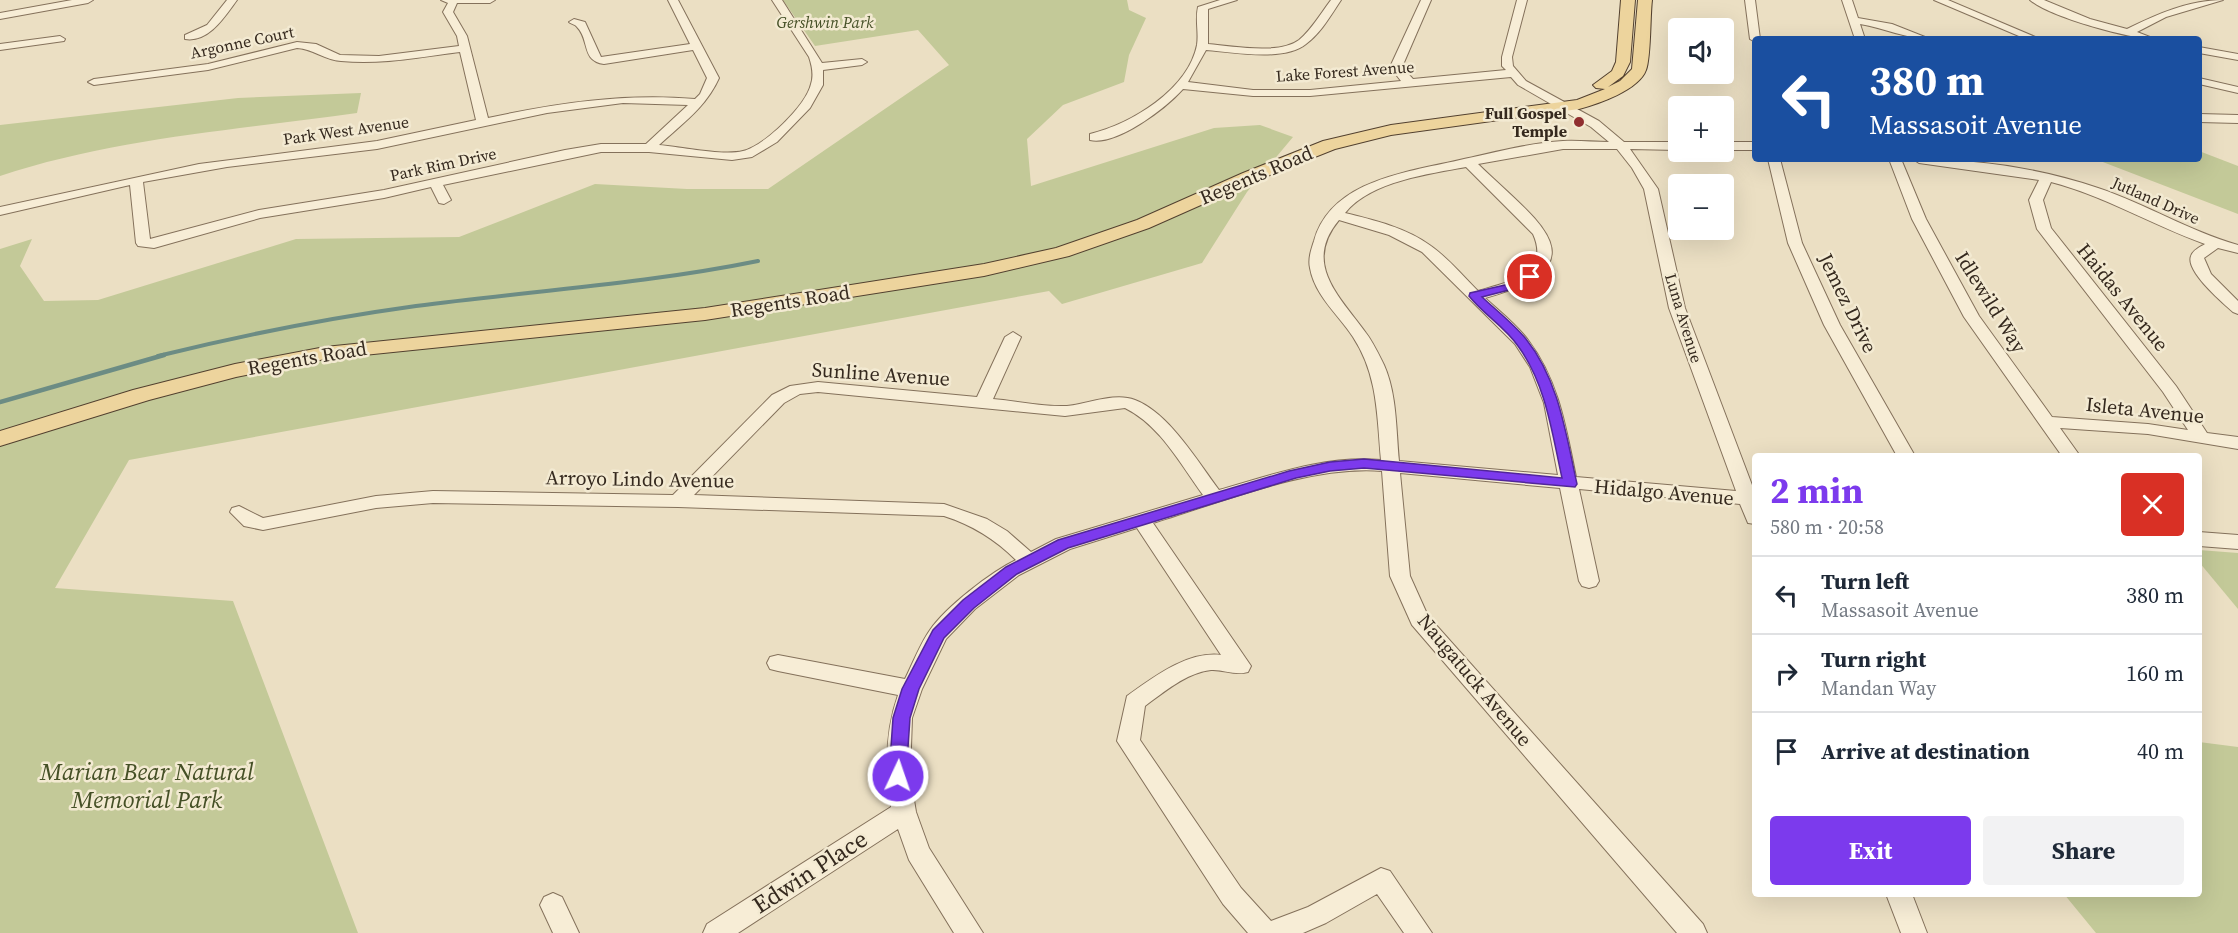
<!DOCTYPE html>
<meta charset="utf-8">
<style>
body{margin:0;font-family:"Source Serif 4",serif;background:#f2f2f3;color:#1f2937;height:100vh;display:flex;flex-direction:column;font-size:22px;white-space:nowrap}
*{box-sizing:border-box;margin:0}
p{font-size:20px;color:#747a83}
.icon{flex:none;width:33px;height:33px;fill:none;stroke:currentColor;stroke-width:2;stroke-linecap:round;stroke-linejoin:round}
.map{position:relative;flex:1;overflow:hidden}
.side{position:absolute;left:1752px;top:453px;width:450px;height:444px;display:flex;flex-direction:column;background:#fff;border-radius:6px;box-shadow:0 6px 24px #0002}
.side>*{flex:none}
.banner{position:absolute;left:1752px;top:36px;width:450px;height:126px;border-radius:6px;box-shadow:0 6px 24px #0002;background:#1a4fa0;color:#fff;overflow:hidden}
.tools{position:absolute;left:1668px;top:18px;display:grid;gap:12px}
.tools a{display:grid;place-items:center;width:66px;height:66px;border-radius:6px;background:#fff;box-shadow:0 6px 24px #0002;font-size:30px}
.pin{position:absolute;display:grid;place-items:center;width:51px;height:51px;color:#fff;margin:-26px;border:3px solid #fff;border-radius:50%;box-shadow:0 2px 6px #0007}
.me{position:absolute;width:66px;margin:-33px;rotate:3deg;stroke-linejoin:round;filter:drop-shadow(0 0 4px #0008)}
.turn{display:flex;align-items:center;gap:21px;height:126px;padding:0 18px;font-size:27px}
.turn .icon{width:78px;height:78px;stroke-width:2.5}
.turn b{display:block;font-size:42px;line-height:51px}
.round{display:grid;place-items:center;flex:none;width:63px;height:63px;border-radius:6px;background:#f2f2f3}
.summary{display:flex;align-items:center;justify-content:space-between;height:102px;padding:0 18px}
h1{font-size:36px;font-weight:700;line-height:45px;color:#7c3aed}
.action{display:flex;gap:12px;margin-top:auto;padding:12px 18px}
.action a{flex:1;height:69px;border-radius:6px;background:#7c3aed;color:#fff;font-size:24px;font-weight:700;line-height:69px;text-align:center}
.action a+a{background:#f2f2f3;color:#1f2937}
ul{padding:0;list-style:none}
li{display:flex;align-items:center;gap:18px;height:78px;padding:0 18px;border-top:2px solid #e0e1e3}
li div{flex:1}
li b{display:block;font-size:22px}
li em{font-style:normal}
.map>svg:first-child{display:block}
.green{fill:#c3c998}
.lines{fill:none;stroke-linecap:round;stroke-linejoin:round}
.stream-far1{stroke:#6c8c84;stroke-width:4}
.stream{stroke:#6c8c84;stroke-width:4.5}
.minor-casing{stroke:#84715b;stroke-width:2}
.major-casing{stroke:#52402f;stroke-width:2}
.minor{fill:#f7edd6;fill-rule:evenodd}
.major{fill:#edd49d;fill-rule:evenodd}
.route{fill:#7c3aed;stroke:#51269a;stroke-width:1.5}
.poi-dot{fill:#902e2f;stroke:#f3ead2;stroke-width:2}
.labels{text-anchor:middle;stroke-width:5;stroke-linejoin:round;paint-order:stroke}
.far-park-label{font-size:16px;font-style:italic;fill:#455026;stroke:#f3ead2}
.far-street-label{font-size:16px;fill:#35291e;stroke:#f3ead2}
.far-poi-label{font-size:16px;font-weight:bold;fill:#35291e;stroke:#f3ead2;text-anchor:end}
.street-label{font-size:20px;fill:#35291e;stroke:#f3ead2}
.near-park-label{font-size:24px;font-style:italic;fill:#455026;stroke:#f3ead2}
.near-street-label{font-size:24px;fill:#35291e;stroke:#f3ead2}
</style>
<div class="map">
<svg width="2238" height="933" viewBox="0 0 2238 933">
<rect width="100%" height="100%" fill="#ebdfc3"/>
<g class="green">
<path d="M783,0H1127L1129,10L1146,18L1129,55L1124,82L1063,105L1027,139L1031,186L1214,128L1260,125L1293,137L1247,192L1202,263L1062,304L1049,291L129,460L55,588L233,601L358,933H0V249L32,239L20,266L44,301L98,300L296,239L459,237L595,184L687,189H768L949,65L918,30L815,46Z"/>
<path d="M361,93L357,113C238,130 115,138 0,176V125L238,98Z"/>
<path d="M2199,151L2238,166V214L2095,159H2199Z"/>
<path d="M2199,550L2238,553V609L2199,562Z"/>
<path d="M2199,742L2238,747V933H2096L2064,894H2199Z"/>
</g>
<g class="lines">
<path class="stream-far1" d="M158,356C243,335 329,318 416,306C530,291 645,284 758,261"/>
<path class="stream" d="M0,402L164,355"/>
<g class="minor-casing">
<g id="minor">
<path d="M72,0H93L88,3L0,19V13Z"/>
<path d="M227,0H237C225,16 209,43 185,39V35L207,25Z"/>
<path d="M441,0H495L490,3H457L453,12L467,36L488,118C557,103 624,93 695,99L700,94L707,78L693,50L604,64C581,61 590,40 577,27C575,24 571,24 569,22L574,19L585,22L601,57L690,44L668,0H678L719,78C706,107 683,123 659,145C681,147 723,156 743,151C764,146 806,106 811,84C814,75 812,66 809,57L772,0H782L822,63L862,59L867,62L862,65L823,70V85L810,108L777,142L752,157L732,160L649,152H601L443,185L451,200L444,204L439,203L431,187L384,198L260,218L154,248L138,246L136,243L130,185L0,215V207L199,164L377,141L476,120L460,52C421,57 381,65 341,61C325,60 313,49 297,48L208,70L94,85L88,82L94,79L208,64L297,42L316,44L340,55L379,56L459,46L457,36L443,12L448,3ZM623,103L688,105L646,144H601L565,150L384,190L259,210L150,239L143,182L227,167L377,149L547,113Z"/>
<path d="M1220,0H1237L1208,9V44C1232,46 1279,55 1299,40C1312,29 1321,13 1331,0H1341C1331,15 1321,33 1306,44C1284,62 1233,52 1206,50L1188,82L1253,90H1310L1401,81L1390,67L1421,0H1431L1402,67L1413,79L1506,70L1502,66V57L1517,0H1527L1512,57L1513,66L1526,81L1599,121L1624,142H1678V150L1630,149L1658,189L1685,308L1755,493V524L1748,523L1740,504L1579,489L1599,581L1596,586L1589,588L1582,586L1579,581L1560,488L1400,473L1410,576L1428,616L1703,924L1707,933H1677L1412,625L1390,576L1382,471C1310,465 1222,502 1153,523L1251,666L1248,672C1235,676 1223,669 1211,670C1186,673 1164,692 1145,706L1140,740L1241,888L1271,921L1308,907L1381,868L1390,871L1432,933H1404L1377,894L1326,923L1303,933H1248L1223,904L1117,741L1127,696C1154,677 1187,651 1221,655L1137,528L1070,549L1019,575L975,609L946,639L922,689L912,718L910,776L916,812L929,848L983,933H954L909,860L898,829L738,933H703L707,924L891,807C885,769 885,732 898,695L778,671L770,669L767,663L770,657L778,655L905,679C913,663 920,644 930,630C946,607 991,572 1016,560C995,539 972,525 944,516L678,507L433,503L376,508L263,530L244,526L230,512L232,508L239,506L263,518L376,496L433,491L673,495L772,395L790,386L818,382L977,397L1005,337L1013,332L1021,337L993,399C1017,401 1043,407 1067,406C1088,404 1115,392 1135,400C1169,413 1198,462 1219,490C1272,475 1325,455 1381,460C1377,416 1378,375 1353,337C1338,314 1315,296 1310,268C1308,259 1311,250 1314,241C1331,179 1410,172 1464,159C1496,152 1530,143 1563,141C1578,140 1593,142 1609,142L1591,127L1518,85L1511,77L1310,96H1253L1183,89C1166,108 1117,146 1090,140V134C1131,124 1188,90 1197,45C1199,32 1195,20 1198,7ZM1563,149H1617L1632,168L1644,189L1669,308L1736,491L1576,477C1566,428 1559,381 1528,340C1516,324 1499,311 1485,298C1608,264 1534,219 1478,164ZM1466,167L1533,234C1551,274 1509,282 1478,291C1463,276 1448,258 1431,246C1407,228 1374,220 1345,213C1371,181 1429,174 1466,167ZM1339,220L1389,235L1422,252L1515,344L1530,367L1544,403L1558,475L1399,461C1396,430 1397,394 1384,365C1379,355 1373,342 1366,333C1340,297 1302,264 1339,220ZM818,392L1065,416L1125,408C1160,425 1181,465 1203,495L1056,539L1031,552L1007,531L987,519L944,504L694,495L784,403L800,394Z"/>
<path d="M1745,0H1755L1760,39H1755V42L1750,39Z"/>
<path d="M1842,0H1852L1858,18L1892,24L1930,39C1907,39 1884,28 1860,24L1865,39H1855Z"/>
<path d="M1934,0H1948L2040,39H2026Z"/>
<path d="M2030,0H2044L2090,19L2127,29C2157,14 2189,0 2223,0L2166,17L2137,32L2155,39C2129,39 2050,17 2030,0Z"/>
<path d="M60,36L65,39L64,41L0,50V44Z"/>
<path d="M2199,47L2238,54V60L2199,53Z"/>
<path d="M2199,78L2238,87V93L2199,84Z"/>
<path d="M2199,114L2238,115V123L2199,122Z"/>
<rect x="1724" y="142" width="31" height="8"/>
<path d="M1768,159H1780L1802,243L1840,325L1915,456H1897L1824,325L1788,243Z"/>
<path d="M1889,159H1901L1926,219L1979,316L2052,417L2148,424L2188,430L2163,392L2037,229L2029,200L2039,180L1919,163L1913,159C1975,159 2039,168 2098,188C2146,204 2189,231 2238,245V253L2218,248L2204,258L2211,274L2238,301V314L2233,312C2223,303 2185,271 2191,256C2193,250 2200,247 2205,244C2152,225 2105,196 2051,182L2043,200L2051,228L2176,386L2207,433L2238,437V449L2148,434L2060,428L2080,456H2062L1964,317L1912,219Z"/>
<path d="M2199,532L2238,535V549L2199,546Z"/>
<path d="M553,893L562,897L579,933H553L540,905L544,897Z"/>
<path d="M1886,894H1912L1927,933H1901Z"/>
</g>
</g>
<g class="major-casing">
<path id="major" d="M1621,0H1635L1630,62L1623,76L1608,87L1620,81L1632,69L1638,0H1652C1650,15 1651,58 1646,70C1639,90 1598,104 1579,109L1391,135L1335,149L1255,181L1149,228L1069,256L984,276L705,320L325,359L236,377L149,400L0,446V431L133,390L235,364L325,347L705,308L984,264L1056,248L1137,220L1243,173L1323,141L1391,125L1577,100L1605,89L1596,88L1593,85L1612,71L1616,62Z"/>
</g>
<use href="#minor" class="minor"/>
<use href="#major" class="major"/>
</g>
<path class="route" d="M1530,273L1536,277L1534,279L1513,289L1482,297C1497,311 1514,324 1526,339C1559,380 1566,435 1577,484L1575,487L1364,468L1330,471L1296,478L1068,548L1017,574L974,608L944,638L919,689L910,718L906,776L904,781L898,783L891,781L889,776L893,718L902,689L933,630L963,600L1006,567L1058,540L1289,471L1330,462L1364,459L1562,478C1552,433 1546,384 1518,346C1505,327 1483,314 1469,296L1470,293L1505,285Z"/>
<circle class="poi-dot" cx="1579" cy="122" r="6"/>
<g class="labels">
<g class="far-park-label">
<text x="825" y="28">Gershwin Park</text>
</g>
<g class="far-street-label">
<text transform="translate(242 42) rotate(-12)" y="6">Argonne Court</text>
<text transform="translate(1345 71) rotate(-4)" y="6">Lake Forest Avenue</text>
<text transform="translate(346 130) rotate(-8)" y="6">Park West Avenue</text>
<text transform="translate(443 164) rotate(-12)" y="6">Park Rim Drive</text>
<text transform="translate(2156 200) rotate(24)" y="6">Jutland Drive</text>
<text transform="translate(1684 318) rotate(73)" y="6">Luna Avenue</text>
</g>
<g class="far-poi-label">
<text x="1567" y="119">Full Gospel<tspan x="1567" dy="18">Temple</tspan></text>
</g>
<g class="street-label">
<text transform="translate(1256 175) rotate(-23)" y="7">Regents Road</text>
<text transform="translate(2123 297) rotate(51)" y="7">Haidas Avenue</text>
<text transform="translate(790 301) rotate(-9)" y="7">Regents Road</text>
<text transform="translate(1991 302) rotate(58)" y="7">Idlewild Way</text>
<text transform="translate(1848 303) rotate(64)" y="7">Jemez Drive</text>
<text transform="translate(307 358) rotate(-10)" y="7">Regents Road</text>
<text transform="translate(881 374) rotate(4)" y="7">Sunline Avenue</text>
<text transform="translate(2145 410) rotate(6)" y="7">Isleta Avenue</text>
<text transform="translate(640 479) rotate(1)" y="7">Arroyo Lindo Avenue</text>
<text transform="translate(1664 492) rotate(5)" y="7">Hidalgo Avenue</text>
<text transform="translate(1475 680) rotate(50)" y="7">Naugatuck Avenue</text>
</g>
<g class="near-park-label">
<text x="147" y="780">Marian Bear Natural<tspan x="147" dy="28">Memorial Park</tspan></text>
</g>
<g class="near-street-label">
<text transform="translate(810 872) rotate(-33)" y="8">Edwin Place</text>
</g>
</g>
</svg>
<div class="tools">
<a><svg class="icon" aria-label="sound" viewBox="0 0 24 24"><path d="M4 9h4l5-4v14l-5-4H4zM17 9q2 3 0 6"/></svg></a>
<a>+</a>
<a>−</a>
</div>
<div class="pin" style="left:1530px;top:277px;background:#d93025"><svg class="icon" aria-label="arrive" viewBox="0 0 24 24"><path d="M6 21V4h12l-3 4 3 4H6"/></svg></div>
<svg class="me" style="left:898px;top:776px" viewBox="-20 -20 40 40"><circle r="17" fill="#7c3aed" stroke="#fff" stroke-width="3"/><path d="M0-11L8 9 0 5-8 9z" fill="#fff"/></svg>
<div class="banner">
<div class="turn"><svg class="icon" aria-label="left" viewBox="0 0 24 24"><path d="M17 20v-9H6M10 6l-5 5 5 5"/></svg><div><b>380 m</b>Massasoit Avenue</div></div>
</div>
<section class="side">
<div class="summary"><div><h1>2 min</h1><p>580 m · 20:58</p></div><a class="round" style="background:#d93025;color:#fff"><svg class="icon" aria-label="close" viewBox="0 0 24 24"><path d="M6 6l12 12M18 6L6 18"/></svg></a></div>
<ul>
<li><svg class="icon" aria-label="left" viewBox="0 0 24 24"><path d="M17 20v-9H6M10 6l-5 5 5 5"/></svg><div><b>Turn left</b><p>Massasoit Avenue</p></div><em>380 m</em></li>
<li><svg class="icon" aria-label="right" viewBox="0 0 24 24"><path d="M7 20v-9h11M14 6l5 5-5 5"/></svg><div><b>Turn right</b><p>Mandan Way</p></div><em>160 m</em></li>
<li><svg class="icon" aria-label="arrive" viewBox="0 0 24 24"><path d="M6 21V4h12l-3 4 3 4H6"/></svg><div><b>Arrive at destination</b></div><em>40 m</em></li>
</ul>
<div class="action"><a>Exit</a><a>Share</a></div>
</section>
</div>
